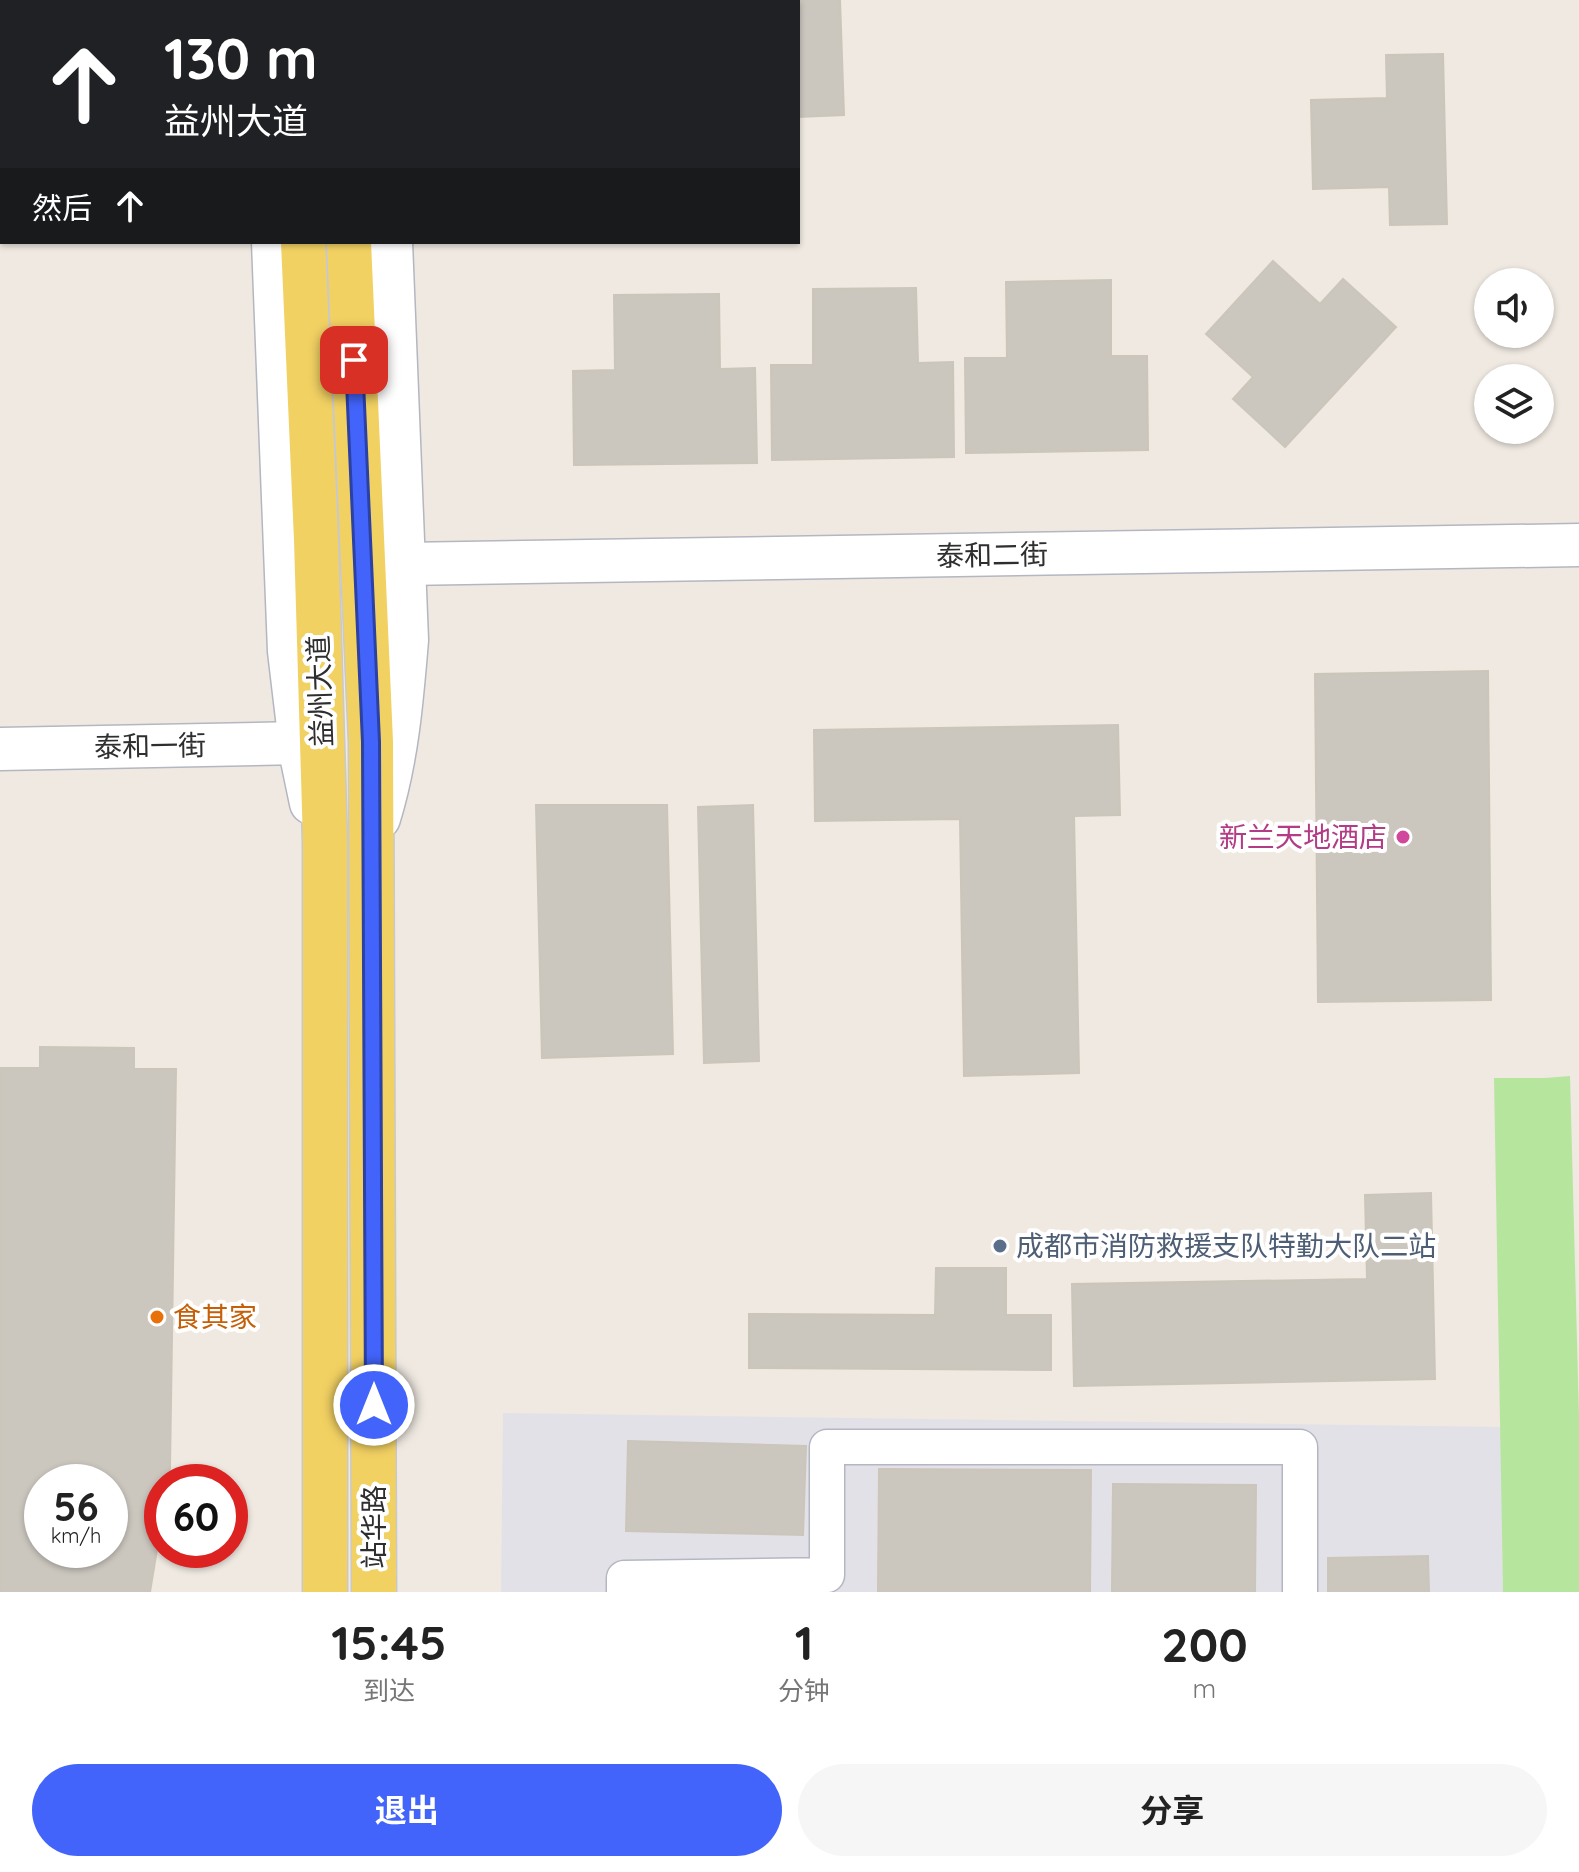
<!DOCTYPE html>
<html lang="zh">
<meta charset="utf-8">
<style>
body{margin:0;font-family:Quicksand,"Noto Sans SC",sans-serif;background:#f6f6f6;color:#222;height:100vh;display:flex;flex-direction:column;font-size:30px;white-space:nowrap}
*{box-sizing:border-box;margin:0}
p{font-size:26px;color:#767676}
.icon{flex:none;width:44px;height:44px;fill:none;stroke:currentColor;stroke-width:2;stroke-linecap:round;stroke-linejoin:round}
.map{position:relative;height:1592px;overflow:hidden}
.panel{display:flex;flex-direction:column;background:#fff;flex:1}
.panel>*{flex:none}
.banner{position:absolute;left:0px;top:0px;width:800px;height:244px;box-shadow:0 2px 6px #0004;background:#202124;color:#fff;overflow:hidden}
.fabs{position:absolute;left:1474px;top:268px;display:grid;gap:16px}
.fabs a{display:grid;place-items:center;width:80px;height:80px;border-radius:50%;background:#fff;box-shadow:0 2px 6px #0004;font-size:40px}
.speed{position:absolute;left:24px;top:1464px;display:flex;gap:16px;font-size:40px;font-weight:700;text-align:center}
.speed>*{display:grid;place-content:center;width:104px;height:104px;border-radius:50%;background:#fff;box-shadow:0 2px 6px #0004;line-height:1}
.speed small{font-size:20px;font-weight:400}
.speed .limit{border:12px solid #d22;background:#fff;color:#111}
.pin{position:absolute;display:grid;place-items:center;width:68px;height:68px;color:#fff;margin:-34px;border-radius:16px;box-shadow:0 4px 12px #0006}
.me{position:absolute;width:88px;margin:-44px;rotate:0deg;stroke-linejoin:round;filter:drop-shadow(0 0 6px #0008)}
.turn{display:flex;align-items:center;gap:28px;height:168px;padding:0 32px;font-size:36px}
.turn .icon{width:104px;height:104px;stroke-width:2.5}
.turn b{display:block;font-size:56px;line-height:68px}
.then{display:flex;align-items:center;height:76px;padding:0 32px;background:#0003;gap:16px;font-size:30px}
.eta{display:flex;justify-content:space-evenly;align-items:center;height:136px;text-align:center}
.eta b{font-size:48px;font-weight:700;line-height:56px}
.primary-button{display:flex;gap:16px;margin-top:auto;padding:16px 32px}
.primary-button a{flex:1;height:92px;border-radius:48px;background:#4264fb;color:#fff;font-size:32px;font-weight:700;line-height:92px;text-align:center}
.primary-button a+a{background:#f6f6f6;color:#222}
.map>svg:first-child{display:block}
.industrial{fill:#e3e1e8}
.green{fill:#b6e59e}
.building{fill:#cbc7bf;stroke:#cbc5ba;stroke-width:2;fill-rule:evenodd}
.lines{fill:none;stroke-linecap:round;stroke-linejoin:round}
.minor-casing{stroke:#b4b7c1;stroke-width:37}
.tertiary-casing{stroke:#b4b7c1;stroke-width:45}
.primary-casing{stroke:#c9c9c9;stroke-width:47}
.minor{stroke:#fff;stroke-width:34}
.tertiary{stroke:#fff;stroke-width:42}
.primary{stroke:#f2d163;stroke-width:44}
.route-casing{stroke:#2b41a3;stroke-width:20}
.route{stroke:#4264fb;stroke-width:14}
.hotel-dot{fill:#d1479c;stroke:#fff;stroke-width:3}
.service-dot{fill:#5c6f8a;stroke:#fff;stroke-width:3}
.food-dot{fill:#e8710a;stroke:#fff;stroke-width:3}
.labels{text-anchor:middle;stroke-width:8;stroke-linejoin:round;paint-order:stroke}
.street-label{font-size:28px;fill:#2e2e2e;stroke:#fff}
.hotel-label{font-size:28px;fill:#b23c85;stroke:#fff;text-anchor:end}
.service-label{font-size:28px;fill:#4e5e75;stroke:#fff;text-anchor:start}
.food-label{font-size:28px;fill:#c56008;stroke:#fff;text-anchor:start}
</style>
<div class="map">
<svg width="1579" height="1592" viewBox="0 0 1579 1592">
<rect width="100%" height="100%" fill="#efe9e1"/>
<path class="industrial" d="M503,1413L1501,1427L1503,1592H501Z"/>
<path class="green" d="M1570,1076L1579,1417V1592H1503L1494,1078H1545Z"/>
<g class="building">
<path d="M536,0H840L844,115L798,117V2H536Z"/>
<path d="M1443,54L1447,224L1390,225L1389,187L1313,189L1311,100L1387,98L1386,55Z"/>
<path d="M1273,261L1320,304L1343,279L1396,327L1285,447L1233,399L1253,377L1206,334Z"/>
<path d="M1111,280V356H1147L1148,450L966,453L965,358H1007L1006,282Z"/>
<path d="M916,288L918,363L953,362L954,457L772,460L771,365H813V289Z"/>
<path d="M719,294L720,369L755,368L757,463L574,465L573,371L615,370L614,295Z"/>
<path d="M1488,671L1491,1000L1318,1002L1315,674Z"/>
<path d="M1118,725L1120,815L1074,816L1079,1073L964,1076L960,819L815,821L814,730Z"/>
<path d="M536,805H667L673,1054L542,1058Z"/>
<path d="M753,805L759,1061L704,1063L698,807Z"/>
<path d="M40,1047L134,1048V1069H176L170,1468L168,1482H162V1519L150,1592H0V1068H40ZM42,1482H110V1550H42Z"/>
<path d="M1431,1193L1435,1379L1074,1386L1072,1284L1367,1279L1365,1195Z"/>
<path d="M936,1268H1006V1315H1051V1370L749,1368V1314L935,1315Z"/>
<path d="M628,1441L806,1446L803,1535L626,1531Z"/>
<path d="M879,1469L1091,1470L1090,1592H878Z"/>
<path d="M1113,1484L1256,1485L1255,1592H1112Z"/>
<path d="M1428,1556L1429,1592H1328V1558Z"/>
</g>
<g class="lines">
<g class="minor-casing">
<path id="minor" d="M624,1592V1578L827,1575V1447H1300V1592"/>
</g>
<g class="tertiary-casing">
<g id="tertiary">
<path d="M264,0L265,2"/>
<path d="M382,0V2"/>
<path d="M273,242L289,651L302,760L311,803"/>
<path d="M404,564L1579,545"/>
<path d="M0,749L300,743"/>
<path d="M379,818C397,760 402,701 407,640L391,242"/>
</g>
</g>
<g class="primary-casing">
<g id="primary">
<path d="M292,0V2"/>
<path d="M338,0V2"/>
<path d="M303,242L316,540L325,843V1592"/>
<path d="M349,242L371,742L374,1592"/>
</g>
</g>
<use href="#minor" class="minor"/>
<use href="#tertiary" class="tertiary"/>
<use href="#primary" class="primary"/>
</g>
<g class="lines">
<g class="route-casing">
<path id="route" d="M354,360L371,742L374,1405"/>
</g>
<use href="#route" class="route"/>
</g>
<circle class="hotel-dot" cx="1403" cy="837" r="8"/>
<circle class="service-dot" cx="1000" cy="1246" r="8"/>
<circle class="food-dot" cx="157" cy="1317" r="8"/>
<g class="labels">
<g class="street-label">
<text transform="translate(992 555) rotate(-1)" y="10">泰和二街</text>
<text transform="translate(320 691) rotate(-92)" y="10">益州大道</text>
<text transform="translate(150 746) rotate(-1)" y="10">泰和一街</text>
<text transform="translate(374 1527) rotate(-90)" y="10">站华路</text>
</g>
<g class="hotel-label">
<text x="1387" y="847">新兰天地酒店</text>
</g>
<g class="service-label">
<text x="1016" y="1256">成都市消防救援支队特勤大队二站</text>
</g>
<g class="food-label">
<text x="173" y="1327">食其家</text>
</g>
</g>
</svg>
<div class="fabs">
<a><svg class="icon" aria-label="sound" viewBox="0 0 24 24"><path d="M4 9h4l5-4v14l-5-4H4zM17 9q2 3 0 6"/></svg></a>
<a><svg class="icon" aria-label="layers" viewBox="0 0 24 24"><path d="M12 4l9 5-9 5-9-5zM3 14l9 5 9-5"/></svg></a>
</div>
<div class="speed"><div>56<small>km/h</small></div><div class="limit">60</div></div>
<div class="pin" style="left:354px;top:360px;background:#d93025"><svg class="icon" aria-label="arrive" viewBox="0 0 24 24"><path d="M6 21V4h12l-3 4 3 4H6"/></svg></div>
<svg class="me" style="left:374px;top:1405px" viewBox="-20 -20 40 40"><circle r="17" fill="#4264fb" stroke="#fff" stroke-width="3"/><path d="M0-11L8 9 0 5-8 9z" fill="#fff"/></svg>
<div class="banner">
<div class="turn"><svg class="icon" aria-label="ahead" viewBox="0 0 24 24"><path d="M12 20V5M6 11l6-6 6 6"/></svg><div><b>130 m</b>益州大道</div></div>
<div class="then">然后<svg class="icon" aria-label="ahead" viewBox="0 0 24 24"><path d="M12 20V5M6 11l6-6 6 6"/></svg></div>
</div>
</div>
<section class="panel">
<div class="eta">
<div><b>15:45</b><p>到达</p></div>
<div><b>1</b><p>分钟</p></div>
<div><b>200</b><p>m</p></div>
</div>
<div class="primary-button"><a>退出</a><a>分享</a></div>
</section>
